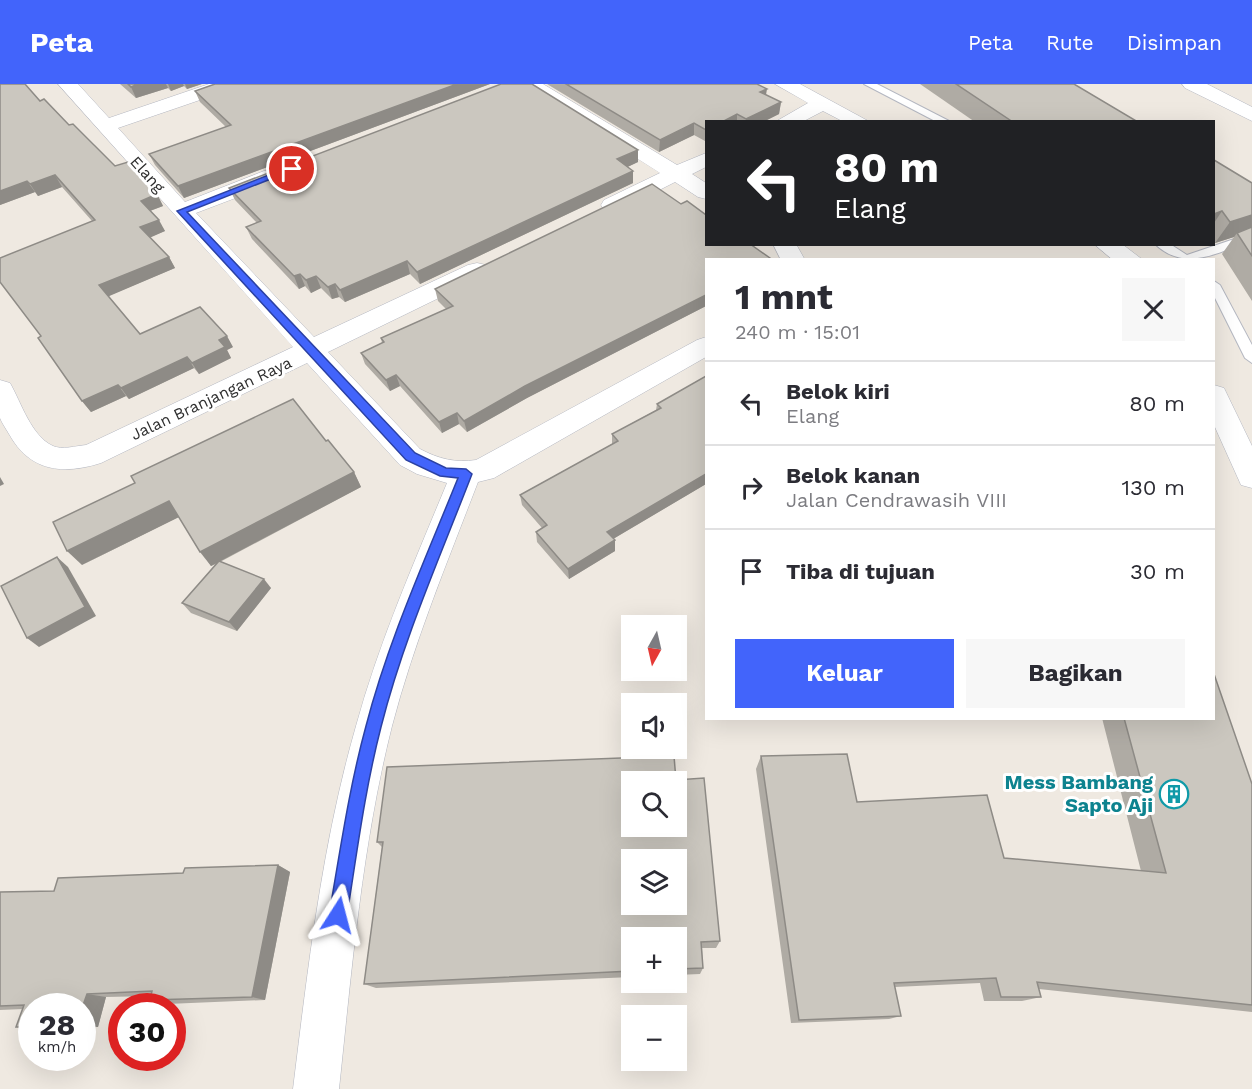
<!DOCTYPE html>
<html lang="id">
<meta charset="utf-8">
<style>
body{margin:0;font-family:"Work Sans",sans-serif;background:#f7f7f7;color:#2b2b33;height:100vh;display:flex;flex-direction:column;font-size:22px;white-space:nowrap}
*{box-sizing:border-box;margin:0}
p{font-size:20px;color:#7c7c81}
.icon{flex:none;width:33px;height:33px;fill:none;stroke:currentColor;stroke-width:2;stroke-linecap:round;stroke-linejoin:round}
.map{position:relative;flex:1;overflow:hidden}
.side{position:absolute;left:705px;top:174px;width:510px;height:462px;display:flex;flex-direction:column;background:#fff;border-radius:0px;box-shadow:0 6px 24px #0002}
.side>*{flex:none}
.hud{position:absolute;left:705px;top:36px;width:510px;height:126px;border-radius:0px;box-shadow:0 6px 24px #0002;background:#202124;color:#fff;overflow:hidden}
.needle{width:39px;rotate:188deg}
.tools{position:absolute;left:621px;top:531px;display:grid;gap:12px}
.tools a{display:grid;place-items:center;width:66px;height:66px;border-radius:0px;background:#fff;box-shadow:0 6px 24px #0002;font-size:30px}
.speed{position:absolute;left:18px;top:909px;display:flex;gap:12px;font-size:30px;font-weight:700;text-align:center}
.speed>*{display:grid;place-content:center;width:78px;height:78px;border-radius:50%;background:#fff;box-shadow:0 6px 24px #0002;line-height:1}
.speed small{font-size:15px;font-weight:400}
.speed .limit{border:9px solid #d22;background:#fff;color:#111}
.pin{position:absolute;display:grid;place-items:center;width:51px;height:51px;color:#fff;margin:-26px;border:3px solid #fff;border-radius:50%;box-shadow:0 2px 6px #0007}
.me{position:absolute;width:66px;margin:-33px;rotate:9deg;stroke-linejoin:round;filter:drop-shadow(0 0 4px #0008)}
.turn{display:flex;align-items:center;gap:21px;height:126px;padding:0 30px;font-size:27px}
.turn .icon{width:78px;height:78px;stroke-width:2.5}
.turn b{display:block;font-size:42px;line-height:51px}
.round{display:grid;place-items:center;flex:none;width:63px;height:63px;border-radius:0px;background:#f7f7f7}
.overview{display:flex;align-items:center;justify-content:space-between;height:102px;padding:0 30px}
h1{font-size:36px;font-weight:700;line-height:45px}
.action{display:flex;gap:12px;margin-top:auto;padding:12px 30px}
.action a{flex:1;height:69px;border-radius:0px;background:#4264fb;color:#fff;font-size:24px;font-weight:700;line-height:69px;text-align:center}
.action a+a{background:#f7f7f7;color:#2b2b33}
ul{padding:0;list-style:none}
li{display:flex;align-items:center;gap:18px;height:84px;padding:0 30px;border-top:2px solid #e1e1e2}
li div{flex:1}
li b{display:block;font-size:22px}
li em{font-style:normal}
header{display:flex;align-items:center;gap:36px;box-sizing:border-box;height:84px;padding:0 30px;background:#4264fb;color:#fff}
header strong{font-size:28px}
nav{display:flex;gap:33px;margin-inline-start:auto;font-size:21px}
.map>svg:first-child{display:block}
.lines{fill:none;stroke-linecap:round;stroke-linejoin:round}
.service-casing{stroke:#b4b7c1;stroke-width:2}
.minor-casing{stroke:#b4b7c1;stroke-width:1}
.tertiary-casing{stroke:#b4b7c1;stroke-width:1}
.service{fill:#fff;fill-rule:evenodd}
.minor{fill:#fff;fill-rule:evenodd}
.tertiary{fill:#fff;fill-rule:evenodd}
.wall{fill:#afaba4}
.shaded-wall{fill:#8e8b86}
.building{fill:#cbc7bf;stroke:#8e8b86;stroke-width:1.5;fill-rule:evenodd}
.route{fill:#4264fb;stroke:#2b41a3;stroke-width:1.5}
.labels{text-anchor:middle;stroke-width:6;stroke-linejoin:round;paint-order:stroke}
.far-street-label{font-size:16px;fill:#2e2e2e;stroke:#fff}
.culture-label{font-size:20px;font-weight:bold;fill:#0d838f;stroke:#fff;text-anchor:end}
</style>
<header>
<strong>Peta</strong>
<nav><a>Peta</a><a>Rute</a><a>Disimpan</a></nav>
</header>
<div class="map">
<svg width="1252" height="1005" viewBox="0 0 1252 1005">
<rect width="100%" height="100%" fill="#efe9e1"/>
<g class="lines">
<g class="service-casing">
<g id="service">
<path d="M864,0H877L951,38H937Z"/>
<path d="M1252,149V156C1219,168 1185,189 1155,160H1170L1187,171Z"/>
<path d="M1214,197L1220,201L1252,261V279L1245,274L1214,212Z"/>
</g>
</g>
<g class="minor-casing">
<g id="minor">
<path d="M58,0H78L109,34L209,0H238L235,4L118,44L185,118L264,87H280L283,92L280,97L196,129L314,253L468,181L477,179L486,181L489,186L486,191L328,268L420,365C439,375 455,379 476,376L697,256L706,253V273L494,394L478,398C447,479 414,558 392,642C362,761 352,883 339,1005H293C308,883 322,760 356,642C379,558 414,479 447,399L417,390L400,381L307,279L101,379C63,391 30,388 9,350C6,345 2,339 0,334C0,323 0,308 0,296L10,299C21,318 31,352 53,362C62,366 76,362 86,361L293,263Z"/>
<path d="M520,0H543L677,81L706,69V83L692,90L706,99V115L698,113L675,98L620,126H604L601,121L604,116L660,89Z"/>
<path d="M775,0H800L870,38H844L823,27L802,38H775L808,19Z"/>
<path d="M773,160H796L805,176H781Z"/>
<path d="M1094,160H1122L1143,176H1113Z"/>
<path d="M1214,301L1224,304L1252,362V404L1241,401L1214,341Z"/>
</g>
</g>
<g class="tertiary-casing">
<path id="tertiary" d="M1182,0H1207L1252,23V37L1185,4Z"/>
</g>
<use href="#service" class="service"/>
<use href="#minor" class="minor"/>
<use href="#tertiary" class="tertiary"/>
</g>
<g class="wall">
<path d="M0,0L40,17L115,82L157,110L163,122L150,127L165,147L150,153L169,173L175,184L108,212L140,250L233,263L227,266L231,274L199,290L194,284L129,315L126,312L91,328L82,317L41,252L92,137L62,103L38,112L35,108L0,121Z"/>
<path d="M120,0H202L187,5L184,2L171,7L168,4L136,14Z"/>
<path d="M215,0H490L184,114L155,81L149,70L226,43L200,18L195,7Z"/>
<path d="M547,0H757L766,11L781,18L779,30L763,38H706V57H705L694,51L659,68Z"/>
<path d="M920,0H1074L1138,38H975Z"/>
<path d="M1214,76L1252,99V217L1222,170L1234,153L1215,159L1214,156Z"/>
<path d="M638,78L627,83L633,99L420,200L410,190L345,218L339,213L332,215L321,204L311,209L305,202L299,205L252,155L246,143L257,139L235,116L229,104Z"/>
<path d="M681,120L770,174V176H706V222L527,314L467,348L459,340L442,349L400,302L390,307L365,280L361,269L382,259L381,254L446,225L438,217L435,205Z"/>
<path d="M706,292V400L613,455L615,467L569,495L537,458L536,448L542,444L522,421L520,411L612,360V350L656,326L657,320Z"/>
<path d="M326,357L354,388L361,403L220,478L271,504L237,547L191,529L182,519L216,480L211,482L179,433L82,481Z"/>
<path d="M1102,634H1214L1252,700V928L1039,905L1041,913L1022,917H984L980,899L895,903L901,932L889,935L791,939L756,685L761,672L857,718L1004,774L1141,787Z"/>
<path d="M676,696L720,857L716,864H702L703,884L700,890L676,891V854H632V893L376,904L364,900L382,763L377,758Z"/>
<path d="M278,781L290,788L265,916L167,920L150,916L151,912L106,913L98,943L82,944V922H32V945L16,943L23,925L0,926V808L54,807L183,789Z"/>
</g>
<g class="shaded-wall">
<path d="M138,0H166L168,4L136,14L131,3Z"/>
<path d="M168,0H183L184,2L171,7Z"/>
<path d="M185,0H202L187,5Z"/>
<path d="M457,0H490L184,114L178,102Z"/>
<path d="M767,5L765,17L760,8Z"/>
<path d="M781,18L779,30L763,38H746V35Z"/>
<path d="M737,30V38H722Z"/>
<path d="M694,39V51L659,68L660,56Z"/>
<path d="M638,66V78L617,88V75Z"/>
<path d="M633,87V99L420,200L417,188Z"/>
<path d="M55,91L62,103L38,112L30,100Z"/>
<path d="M27,97L35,108L0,121V107Z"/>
<path d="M157,110L163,122L147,128L141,117Z"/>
<path d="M1222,127L1214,139V130Z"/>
<path d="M1252,131V148L1237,149L1234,153L1215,159L1230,138Z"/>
<path d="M159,136L165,147L147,155L140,143Z"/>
<path d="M169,173L175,184L107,213L99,201Z"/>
<path d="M407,177L410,190L345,218L340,206Z"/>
<path d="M300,190L305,202L299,205L294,192Z"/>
<path d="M316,192L321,204L311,209L306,196Z"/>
<path d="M335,200L339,213L332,215L328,203Z"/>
<path d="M706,207V222L527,314L467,348L464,337L525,302Z"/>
<path d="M227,252L233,263L227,266L231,274L199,290L192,279L219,256Z"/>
<path d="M187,273L194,284L129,315L121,304Z"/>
<path d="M396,291L400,302L390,307L386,296Z"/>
<path d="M118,301L126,312L91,328L82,317Z"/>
<path d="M457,329L459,340L442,349L439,338Z"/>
<path d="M354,388L361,403L211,482L200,468Z"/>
<path d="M706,390V400L608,458L607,448Z"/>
<path d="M0,393L4,400L0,402Z"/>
<path d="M169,417L181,432L82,481L67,467Z"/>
<path d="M615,456V467L569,495L568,485Z"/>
<path d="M57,473L68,483L96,532L39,563L27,554Z"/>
<path d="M264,495L271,504L237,547L229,538Z"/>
<path d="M278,781L290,788L265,916L252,913Z"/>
<path d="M87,910L106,913L98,943L82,941V924Z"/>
</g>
<g class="building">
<path d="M0,0H25L40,17L44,15L69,41L73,40L115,82L128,78L157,110L141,117L159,136L140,143L169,173L99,201L140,250L200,223L227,252L219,256L225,263L192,279L187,273L121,304L118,301L82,317L38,254L41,252L0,198V174L95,136L55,91L30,100L27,97L0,107Z"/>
<path d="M128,0H138L131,3Z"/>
<path d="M215,0H457L178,102L149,70L231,41L195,7Z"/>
<path d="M501,0H532L638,66L617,75L633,87L417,188L407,177L340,206L335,200L328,203L316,192L306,196L300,190L294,192L246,143L261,137L229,104Z"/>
<path d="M566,0H757L767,5L760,8L781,18L746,35L737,30L722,38H706V46L694,39L660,56Z"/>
<path d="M956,0H1074L1138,38H1013Z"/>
<path d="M1214,76L1252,99V131L1230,138L1222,127L1214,130Z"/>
<path d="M652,100L681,120L687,117L706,131V160H750L770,174L768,176H706V211L525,302L464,337L457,329L439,338L396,291L386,296L361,269L384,258L381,254L453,222L435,205Z"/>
<path d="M1252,143V172L1237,149Z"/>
<path d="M706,292V390L607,448L615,456L568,485L536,448L547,441L520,411L618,357L612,350L661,324L657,320Z"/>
<path d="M293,315L326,357L328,356L354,388L200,468L169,417L67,467L53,438L135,399L131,392Z"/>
<path d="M57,473L85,523L27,554L1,502Z"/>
<path d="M219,477L264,495L229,538L182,519Z"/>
<path d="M1214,590L1252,700V921L1037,898L1041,913H1001L996,894L894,899L901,932L799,936L761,672L847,670L857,718L987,711L1004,774L1166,789L1124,634H1214Z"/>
<path d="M674,672L676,696L704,694L720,857L701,858L703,884L676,885V854H632V887L364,900L383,758H377L387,683ZM632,698H676V742H632ZM632,776H676V820H632Z"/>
<path d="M278,781L252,913L150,916L152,907L87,910L82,924V922H32V943H16L24,921L0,922V808L54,807L58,794L183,789L185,784Z"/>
</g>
<path class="route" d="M289,83L296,85L187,128L415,369L446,384L466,385L472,390C440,473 403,556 381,643C365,705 357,768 347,831L344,837L338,840L332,837L329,831C340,768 349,704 366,642C388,557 425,476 458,394L440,392L406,376L177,127Z"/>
<defs>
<g id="building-ring" transform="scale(1.5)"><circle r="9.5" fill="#fff" stroke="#0f9aa8" stroke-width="1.5"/><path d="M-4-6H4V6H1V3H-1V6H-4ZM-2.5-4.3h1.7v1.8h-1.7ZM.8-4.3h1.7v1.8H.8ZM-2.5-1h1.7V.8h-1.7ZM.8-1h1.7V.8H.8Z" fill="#0f9aa8"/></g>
</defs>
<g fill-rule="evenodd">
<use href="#building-ring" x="1174" y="710"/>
</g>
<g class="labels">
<g class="far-street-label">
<text transform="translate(148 90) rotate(48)" y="6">Elang</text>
<text transform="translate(211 314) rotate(-25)" y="6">Jalan Branjangan Raya</text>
</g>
<g class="culture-label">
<text x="1153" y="705">Mess Bambang<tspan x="1153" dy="23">Sapto Aji</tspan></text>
</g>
</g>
</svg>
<div class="tools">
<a><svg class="needle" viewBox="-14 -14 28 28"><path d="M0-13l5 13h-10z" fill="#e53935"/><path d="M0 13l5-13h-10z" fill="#7c7c81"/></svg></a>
<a><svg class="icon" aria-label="sound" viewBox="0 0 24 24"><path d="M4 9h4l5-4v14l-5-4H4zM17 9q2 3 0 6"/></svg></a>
<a><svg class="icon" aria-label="search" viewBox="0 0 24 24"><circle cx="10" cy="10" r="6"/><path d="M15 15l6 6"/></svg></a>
<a><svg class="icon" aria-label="layers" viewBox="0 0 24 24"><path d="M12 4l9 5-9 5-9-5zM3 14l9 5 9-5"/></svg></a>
<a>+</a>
<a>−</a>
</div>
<div class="speed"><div>28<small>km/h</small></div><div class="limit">30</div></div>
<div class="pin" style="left:292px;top:85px;background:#d93025"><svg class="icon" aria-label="arrive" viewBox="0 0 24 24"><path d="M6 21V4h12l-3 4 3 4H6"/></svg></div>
<svg class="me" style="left:338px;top:831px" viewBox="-20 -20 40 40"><path d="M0-17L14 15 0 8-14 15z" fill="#4264fb" stroke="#fff" stroke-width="4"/></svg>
<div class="hud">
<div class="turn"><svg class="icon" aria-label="left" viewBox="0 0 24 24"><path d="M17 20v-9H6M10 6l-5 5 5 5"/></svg><div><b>80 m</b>Elang</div></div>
</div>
<section class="side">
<div class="overview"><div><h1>1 mnt</h1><p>240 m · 15:01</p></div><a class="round"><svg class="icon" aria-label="close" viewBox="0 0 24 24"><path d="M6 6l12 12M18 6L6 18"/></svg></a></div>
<ul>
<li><svg class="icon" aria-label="left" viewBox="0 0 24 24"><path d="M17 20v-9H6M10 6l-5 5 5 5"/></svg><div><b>Belok kiri</b><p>Elang</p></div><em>80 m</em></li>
<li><svg class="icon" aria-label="right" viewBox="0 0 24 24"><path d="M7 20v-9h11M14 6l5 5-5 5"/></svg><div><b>Belok kanan</b><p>Jalan Cendrawasih VIII</p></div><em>130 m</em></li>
<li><svg class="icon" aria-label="arrive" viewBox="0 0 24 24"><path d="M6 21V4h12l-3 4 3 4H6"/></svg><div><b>Tiba di tujuan</b></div><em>30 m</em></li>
</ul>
<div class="action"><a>Keluar</a><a>Bagikan</a></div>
</section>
</div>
